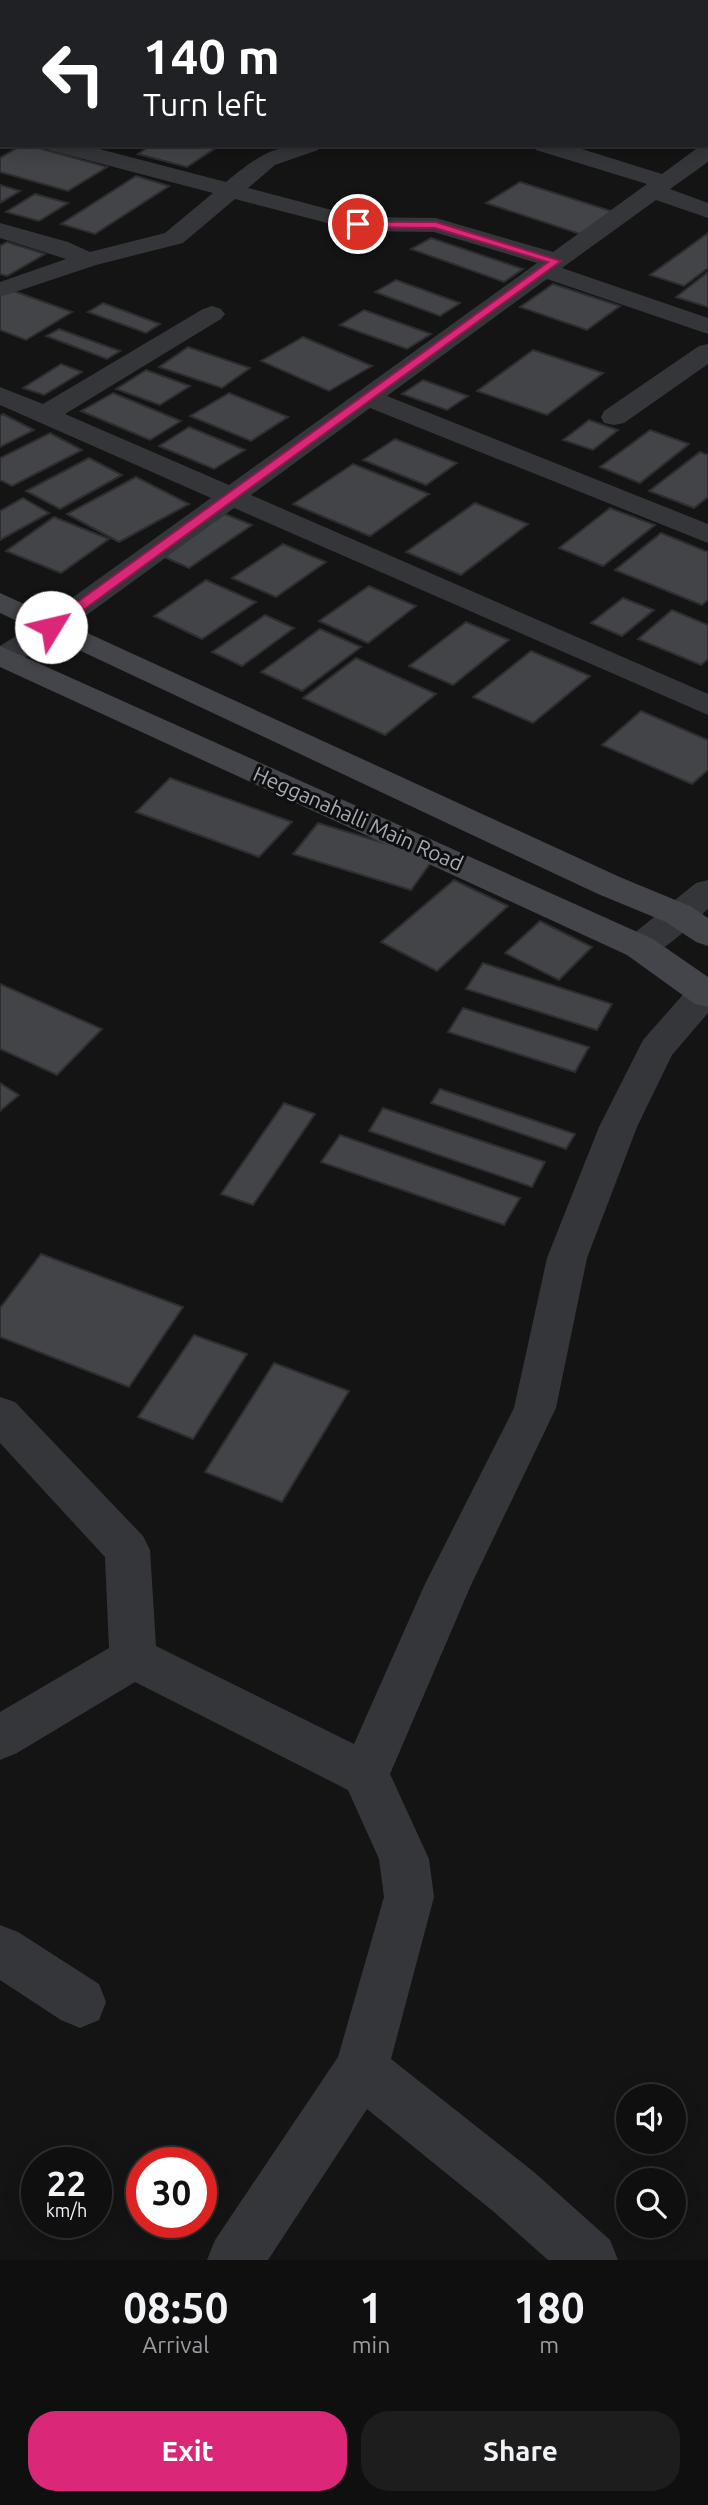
<!DOCTYPE html>
<style>
body{margin:0;font-family:Ubuntu,sans-serif;background:#1d1d1e;color:#f1f3f6;height:100vh;display:flex;flex-direction:column;font-size:26px;white-space:nowrap}
*{box-sizing:border-box;margin:0}
p{font-size:23px;color:#9b9c9f}
.icon{flex:none;width:38px;height:38px;fill:none;stroke:currentColor;stroke-width:2;stroke-linecap:round;stroke-linejoin:round}
.map{position:relative;height:2260px;overflow:hidden}
.side{display:flex;flex-direction:column;background:#0f0f10;flex:1}
.side>*{flex:none}
.top-card{position:absolute;left:0px;top:0px;width:709px;height:147px;box-shadow:0 4px 18px #0003,0 0 0 2px #2f2f30;background:#202124;color:#fff;overflow:hidden}
.buttons{position:absolute;left:616px;top:2084px;display:grid;gap:14px}
.buttons a{display:grid;place-items:center;width:70px;height:70px;border-radius:50%;background:#0f0f10;box-shadow:0 4px 18px #0003,0 0 0 2px #2f2f30;font-size:35px}
.speed{position:absolute;left:21px;top:2147px;display:flex;gap:14px;font-size:35px;font-weight:700;text-align:center}
.speed>*{display:grid;place-content:center;width:91px;height:91px;border-radius:50%;background:#0f0f10;box-shadow:0 4px 18px #0003,0 0 0 2px #2f2f30;line-height:1}
.speed small{font-size:18px;font-weight:400}
.speed .limit{border:10px solid #d22;background:#fff;color:#111}
.pin{position:absolute;display:grid;place-items:center;width:60px;height:60px;color:#fff;margin:-30px;border:4px solid #fff;border-radius:50%;box-shadow:0 2px 7px #0007}
.me{position:absolute;width:77px;margin:-38px;rotate:54deg;stroke-linejoin:round;filter:drop-shadow(0 0 5px #0008)}
.turn{display:flex;align-items:center;gap:24px;height:147px;padding:0 28px;font-size:32px}
.turn .icon{width:91px;height:91px;stroke-width:2.5}
.turn b{display:block;font-size:49px;line-height:60px}
.eta{display:flex;justify-content:space-evenly;align-items:center;height:119px;text-align:center}
.eta b{font-size:42px;font-weight:700;line-height:49px}
.action{display:flex;gap:14px;margin-top:auto;padding:14px 28px}
.action a{flex:1;height:80px;border-radius:28px;background:#db2777;color:#fff;font-size:28px;font-weight:700;line-height:80px;text-align:center}
.action a+a{background:#1d1d1e;color:#f1f3f6}
.map>svg:first-child{display:block}
.built{fill:#202022}
.building{fill:#434448;stroke:#2e2e31;stroke-width:2}
.lines{fill:none;stroke-linecap:round;stroke-linejoin:round}
.minor{fill:#35363a;fill-rule:evenodd}
.secondary{fill:#43454a;fill-rule:evenodd}
.route{fill:#db2777;stroke:#8e194d;stroke-width:2}
.labels{text-anchor:middle;stroke-width:6;stroke-linejoin:round;paint-order:stroke}
.street-label{font-size:21px;fill:#a6acb5;stroke:#0f0f10}
</style>
<div class="map">
<svg width="708" height="2260" viewBox="0 0 708 2260">
<rect width="100%" height="100%" fill="#141415"/>
<path class="built" d="M148,0H708V122L707,2Z"/>
<g class="building">
<path d="M376,0H458L371,2Z"/>
<path d="M534,0H609L614,2H539Z"/>
<path d="M22,145H28L107,167L68,191L0,172V158Z"/>
<path d="M151,145H220L187,167L138,154Z"/>
<path d="M136,176L169,186L95,234L61,224Z"/>
<path d="M520,182L614,212L580,234L486,203Z"/>
<path d="M0,185L20,191L0,203Z"/>
<path d="M35,194L68,203L39,221L6,212Z"/>
<path d="M708,233V268L684,286L650,275Z"/>
<path d="M431,238L523,269L504,282L411,249Z"/>
<path d="M7,242L45,254L7,276L0,274V246Z"/>
<path d="M708,272V307L676,297Z"/>
<path d="M396,280L460,303L440,316L375,292Z"/>
<path d="M553,284L620,306L587,330L520,307Z"/>
<path d="M8,289L72,312L26,340L0,330V294Z"/>
<path d="M103,303L160,324L146,333L88,312Z"/>
<path d="M364,310L431,334L407,349L340,325Z"/>
<path d="M59,329L120,351L107,359L46,336Z"/>
<path d="M303,337L372,366L329,391L261,361Z"/>
<path d="M188,347L250,368L222,388L159,367Z"/>
<path d="M533,350L603,373L547,415L477,391Z"/>
<path d="M61,364L82,372L44,395L23,388Z"/>
<path d="M146,370L190,386L160,405L116,389Z"/>
<path d="M423,380L468,396L447,410L402,394Z"/>
<path d="M113,393L181,421L150,440L81,411Z"/>
<path d="M229,393L288,417L251,441L190,416Z"/>
<path d="M3,414L34,430L0,447V416Z"/>
<path d="M589,420L618,430L593,450L563,440Z"/>
<path d="M189,427L245,450L214,469L159,446Z"/>
<path d="M650,430L689,444L640,483L600,467Z"/>
<path d="M50,433L82,450L12,486L0,480V458Z"/>
<path d="M395,439L457,463L426,485L363,460Z"/>
<path d="M700,452L708,455V497L694,508L649,491Z"/>
<path d="M89,458L122,475L60,509L26,491Z"/>
<path d="M353,464L429,494L370,536L293,504Z"/>
<path d="M136,477L189,504L119,542L67,514Z"/>
<path d="M23,498L49,513L0,540V511Z"/>
<path d="M475,503L528,524L461,575L406,552Z"/>
<path d="M610,508L655,525L603,566L559,548Z"/>
<path d="M225,514L252,525L189,568L162,556Z"/>
<path d="M54,517L109,539L61,573L6,551Z"/>
<path d="M661,533L708,552V600L702,605L615,570Z"/>
<path d="M283,544L326,562L276,597L232,578Z"/>
<path d="M206,580L256,602L202,639L154,616Z"/>
<path d="M369,586L416,606L368,643L319,621Z"/>
<path d="M623,598L654,610L622,636L591,623Z"/>
<path d="M672,610L708,625V659L701,665L638,639Z"/>
<path d="M265,615L294,628L242,666L212,652Z"/>
<path d="M466,622L509,640L453,685L409,666Z"/>
<path d="M320,629L361,647L302,691L261,672Z"/>
<path d="M531,651L590,676L533,723L473,697Z"/>
<path d="M356,658L436,694L385,735L303,698Z"/>
<path d="M641,711L708,740V770L692,784L602,745Z"/>
<path d="M170,778L292,822L259,857L136,812Z"/>
<path d="M318,823L434,858L411,890L293,854Z"/>
<path d="M454,880L508,906L437,971L381,942Z"/>
<path d="M540,921L592,947L559,980L505,953Z"/>
<path d="M483,963L612,1004L597,1030L466,989Z"/>
<path d="M0,984L102,1029L57,1075L0,1049Z"/>
<path d="M463,1008L589,1047L575,1072L448,1032Z"/>
<path d="M0,1083L19,1095L0,1111Z"/>
<path d="M440,1089L575,1134L566,1149L431,1103Z"/>
<path d="M284,1103L315,1114L253,1205L221,1194Z"/>
<path d="M383,1108L545,1162L532,1187L369,1131Z"/>
<path d="M340,1135L520,1198L504,1225L321,1162Z"/>
<path d="M41,1254L183,1307L129,1387L0,1337V1308Z"/>
<path d="M194,1335L247,1354L193,1439L138,1417Z"/>
<path d="M274,1363L349,1391L282,1502L205,1472Z"/>
</g>
<g class="lines">
<g class="minor">
<path d="M112,0H137L138,2H113Z"/>
<path d="M492,0H514L515,2H493Z"/>
<rect x="0" y="37" width="2" height="13"/>
<rect x="707" y="98" width="1" height="14"/>
<rect x="0" y="123" width="2" height="14"/>
<path d="M708,144V162L670,189L708,203V218L656,200L562,268L708,318V334L547,279L387,396L708,524V543L370,408L251,495L708,694V715L234,508L62,633L15,664L0,665V646L40,621L211,498L0,405V387L43,404L203,309L212,306L221,309L225,314L221,319L65,414L229,485L537,263L434,232L358,231L235,199L183,243L96,265L0,297V282L66,259L0,238V223L68,242L90,252L165,233L213,193L49,150L46,145H84L226,182C263,152 273,145 321,145L318,150L275,165L248,188L358,217L436,218L553,252L647,184L536,150L533,145H569L662,174L700,146Z"/>
<path d="M708,344V364L624,423L614,425L604,423L601,417L604,411L699,346Z"/>
<path d="M708,880V909C686,928 658,964 627,955L622,947L627,939L696,883Z"/>
<path d="M708,978V1013L672,1055L637,1127L587,1258L556,1408L471,1585L390,1774L429,1859L434,1897L391,2059L534,2172L610,2240L618,2260H548L494,2212L367,2109L268,2260H207L215,2240L338,2057L384,1897L379,1859L348,1790L135,1682L17,1753L0,1760V1712L109,1648L105,1557L0,1443V1397L15,1402L143,1536L150,1550L156,1646L354,1744L425,1584L514,1408L547,1258L599,1127L643,1040L695,981Z"/>
<path d="M0,1925L18,1932L99,1984L106,2002L99,2020L80,2028L61,2020L0,1980Z"/>
</g>
<g class="secondary">
<path d="M0,593L622,878L690,906L708,918V946L696,942L666,922L598,894L0,613Z"/>
<path d="M0,646L653,939L708,977V1007L695,1004L627,955L0,667Z"/>
</g>
</g>
<path class="route" d="M355,222H436L561,261L56,630H47V624L548,262L435,228L358,227L353,224Z"/>
<g class="labels">
<g class="street-label">
<text transform="translate(358 819) rotate(24)" y="7">Hegganahalli Main Road</text>
</g>
</g>
</svg>
<div class="buttons">
<a><svg class="icon" aria-label="sound" viewBox="0 0 24 24"><path d="M4 9h4l5-4v14l-5-4H4zM17 9q2 3 0 6"/></svg></a>
<a><svg class="icon" aria-label="search" viewBox="0 0 24 24"><circle cx="10" cy="10" r="6"/><path d="M15 15l6 6"/></svg></a>
</div>
<div class="speed"><div>22<small>km/h</small></div><div class="limit">30</div></div>
<div class="pin" style="left:358px;top:224px;background:#d93025"><svg class="icon" aria-label="arrive" viewBox="0 0 24 24"><path d="M6 21V4h12l-3 4 3 4H6"/></svg></div>
<svg class="me" style="left:51px;top:627px" viewBox="-20 -20 40 40"><circle r="19" fill="#fff"/><path d="M0-13L10 11 0 6-10 11z" fill="#db2777"/></svg>
<div class="top-card">
<div class="turn"><svg class="icon" aria-label="left" viewBox="0 0 24 24"><path d="M17 20v-9H6M10 6l-5 5 5 5"/></svg><div><b>140 m</b>Turn left</div></div>
</div>
</div>
<section class="side">
<div class="eta">
<div><b>08:50</b><p>Arrival</p></div>
<div><b>1</b><p>min</p></div>
<div><b>180</b><p>m</p></div>
</div>
<div class="action"><a>Exit</a><a>Share</a></div>
</section>
